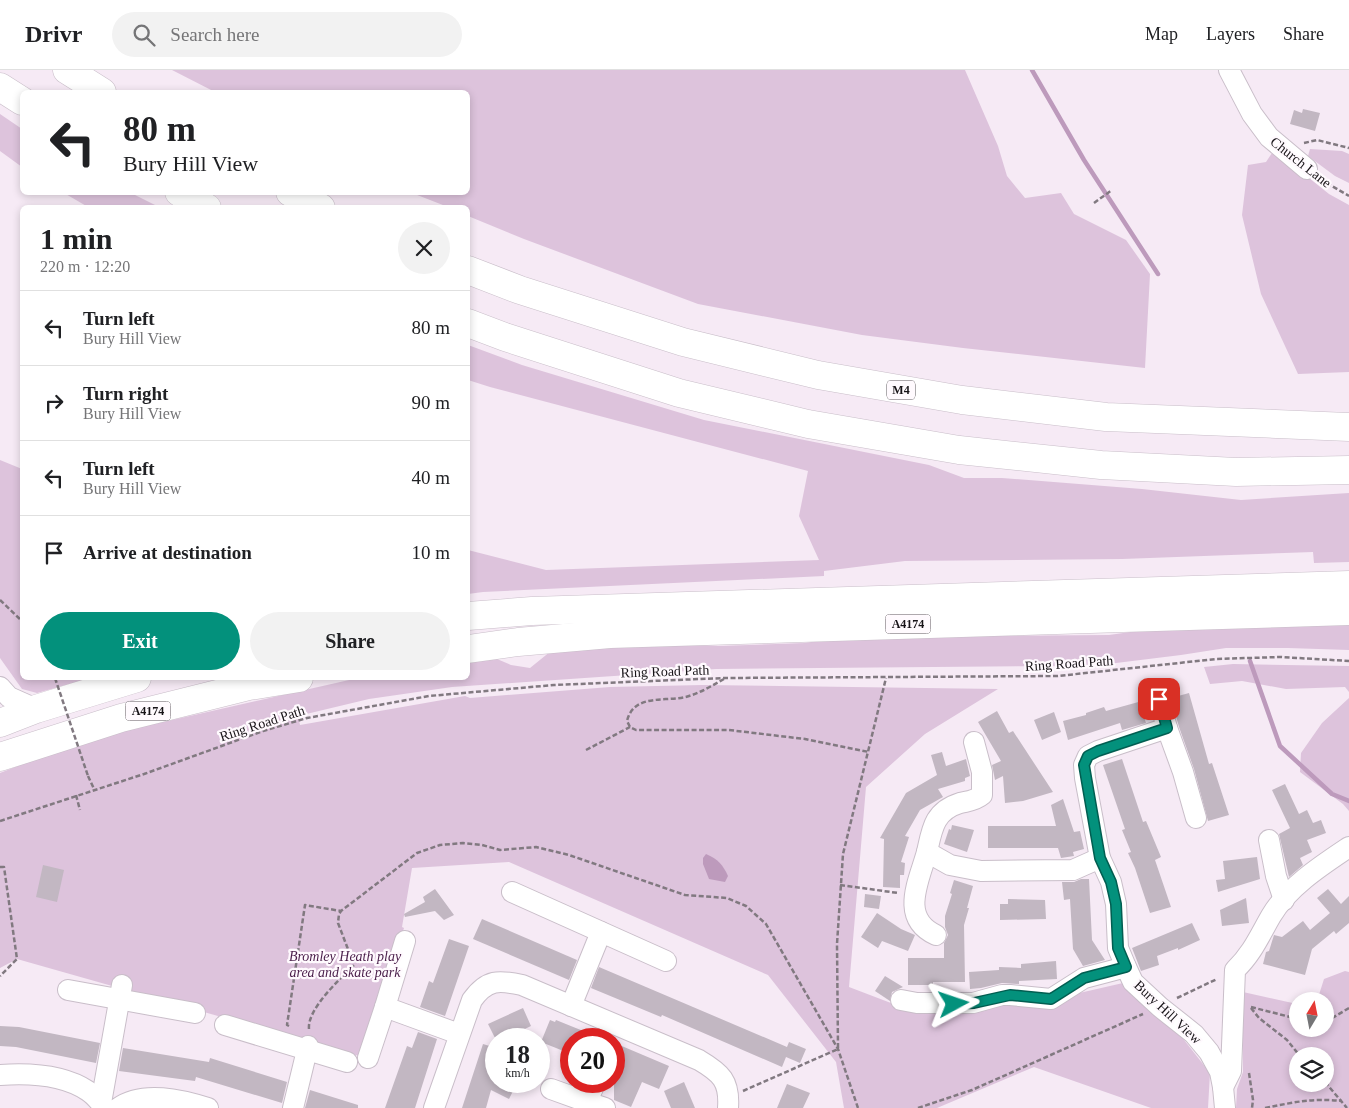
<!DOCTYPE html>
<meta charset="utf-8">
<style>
body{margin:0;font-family:Georgia,serif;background:#f2f2f2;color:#202124;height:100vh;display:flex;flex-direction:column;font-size:19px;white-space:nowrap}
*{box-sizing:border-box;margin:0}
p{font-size:16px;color:#757577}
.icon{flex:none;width:28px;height:28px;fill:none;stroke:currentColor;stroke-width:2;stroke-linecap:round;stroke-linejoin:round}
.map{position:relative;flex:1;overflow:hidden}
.details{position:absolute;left:20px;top:135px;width:450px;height:475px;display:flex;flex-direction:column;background:#fff;border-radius:8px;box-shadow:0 2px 8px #0003}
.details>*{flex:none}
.guide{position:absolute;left:20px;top:20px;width:450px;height:105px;border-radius:8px;box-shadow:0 2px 8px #0003;background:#fff;color:#202124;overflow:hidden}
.needle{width:32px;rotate:10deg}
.fabs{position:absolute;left:1289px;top:922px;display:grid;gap:10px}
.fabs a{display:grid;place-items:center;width:45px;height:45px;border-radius:50%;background:#fff;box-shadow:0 2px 8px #0003;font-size:25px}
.speed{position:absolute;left:485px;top:958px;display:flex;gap:10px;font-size:25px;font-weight:700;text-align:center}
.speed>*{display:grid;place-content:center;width:65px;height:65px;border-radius:50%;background:#fff;box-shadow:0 2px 8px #0003;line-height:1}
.speed small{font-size:12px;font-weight:400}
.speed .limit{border:8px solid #d22;background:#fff;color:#111}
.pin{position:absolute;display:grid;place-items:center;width:42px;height:42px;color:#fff;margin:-21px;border-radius:10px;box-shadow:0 2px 8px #0006}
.me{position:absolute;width:55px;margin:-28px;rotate:85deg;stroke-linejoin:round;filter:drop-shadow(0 0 4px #0008)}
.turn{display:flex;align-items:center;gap:18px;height:105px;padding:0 20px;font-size:22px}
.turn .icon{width:65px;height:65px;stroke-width:2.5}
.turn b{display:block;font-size:35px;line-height:42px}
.round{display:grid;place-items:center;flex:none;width:52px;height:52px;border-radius:26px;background:#f2f2f2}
.head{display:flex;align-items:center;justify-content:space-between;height:85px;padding:0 20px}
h1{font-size:30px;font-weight:800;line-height:38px}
.primary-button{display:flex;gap:10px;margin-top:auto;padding:10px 20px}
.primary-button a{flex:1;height:58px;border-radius:30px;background:#03917c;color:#fff;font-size:20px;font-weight:800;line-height:58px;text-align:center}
.primary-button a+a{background:#f2f2f2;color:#202124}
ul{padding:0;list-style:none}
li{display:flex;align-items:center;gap:15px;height:75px;padding:0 20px;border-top:1px solid #e0e0e0}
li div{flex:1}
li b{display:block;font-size:19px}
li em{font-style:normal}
header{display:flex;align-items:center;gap:30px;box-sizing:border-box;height:70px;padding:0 25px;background:#fff;border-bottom:1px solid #e0e0e0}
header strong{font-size:24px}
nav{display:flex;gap:28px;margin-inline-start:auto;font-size:18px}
.search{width:350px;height:45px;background:#f2f2f2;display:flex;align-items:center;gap:12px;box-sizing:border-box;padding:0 18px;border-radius:28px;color:#757577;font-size:19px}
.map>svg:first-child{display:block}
.green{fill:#ddc3dc;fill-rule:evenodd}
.water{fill:#bd9abc}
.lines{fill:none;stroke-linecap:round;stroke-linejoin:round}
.stream{stroke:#bd9abc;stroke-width:4.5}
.building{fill:#c2b7c2}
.minor-casing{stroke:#c9bec9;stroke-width:22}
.highway-casing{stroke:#c9bec9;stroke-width:29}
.path{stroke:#817980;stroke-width:2.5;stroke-dasharray:5 2.5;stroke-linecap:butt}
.minor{stroke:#fff;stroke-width:20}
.highway{stroke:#fff;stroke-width:28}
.path-bridge{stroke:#817980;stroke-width:2.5;stroke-dasharray:5 2.5;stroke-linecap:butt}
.route-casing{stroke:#025e51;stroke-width:12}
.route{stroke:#03917c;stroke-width:9}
.labels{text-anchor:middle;stroke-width:4.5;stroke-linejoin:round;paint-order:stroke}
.shield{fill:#fffafe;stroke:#5d585c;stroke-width:1}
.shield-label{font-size:12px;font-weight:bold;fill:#171317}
.street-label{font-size:14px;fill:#171317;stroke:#fffafe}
.park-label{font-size:14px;font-style:italic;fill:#4a1e4a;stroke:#fffafe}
</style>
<header>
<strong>Drivr</strong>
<div class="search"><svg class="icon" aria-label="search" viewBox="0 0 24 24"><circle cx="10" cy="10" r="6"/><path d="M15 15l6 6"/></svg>Search here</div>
<nav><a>Map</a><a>Layers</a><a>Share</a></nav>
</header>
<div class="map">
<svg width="1349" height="1038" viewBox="0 0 1349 1038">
<rect width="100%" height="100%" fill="#f6eaf5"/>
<g class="green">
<path d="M172,0H965L998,76L1007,106L1025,128L1061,123L1074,144L1126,170L1150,204L1145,298L963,278L862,265L698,234L524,169L468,146V138L448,137L412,123L468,122V22H215Z"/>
<path d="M0,44L22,59V97L0,81Z"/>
<path d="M1310,79L1342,81L1349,84V113L1335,106L1308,86Z"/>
<path d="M1274,80L1329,124L1349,135V302L1298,304L1261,224L1242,145L1248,95L1266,92Z"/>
<path d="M64,123H131L159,137H88Z"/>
<path d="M468,275L522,295L704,350L929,395L964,408H1002L1142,419L1241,430L1349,423V492L1314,493L1313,482L1122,489L905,491L824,501V506L483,522L468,524V480L546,500L819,490L799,446L808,401L490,317L468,310Z"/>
<path d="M0,390L22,399V608H91L37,623L22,619L0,588Z"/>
<path d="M1349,550V580L1288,578H1226L1181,585L1108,594L1052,596L716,599L452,617L369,629L298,646L300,655L465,626L470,628L610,617L703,615L998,619L925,664L866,717L849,917L904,938L1016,932L1075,924L1123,913L1181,966L1210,1003L1208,1038H1151L1034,997L937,1038H844L836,992L768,905L509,792L412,798L402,857L404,858L367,974L359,986L17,889L0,898V703L84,670L358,608H468V593L497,589L511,595L530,598L551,581L674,574L718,576L805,573L842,567L1109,565L1152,559Z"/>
<path d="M1233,594L1349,596V622L1345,617L1286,619L1242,611L1210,614L1204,597Z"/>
<path d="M1349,628V741L1343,734L1300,702L1301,683L1322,653Z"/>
<path d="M1345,901L1349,902V1038H1236L1237,1019L1243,1002V922L1297,934L1298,959H1325V931H1317L1324,909ZM1298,986H1325V1014H1298Z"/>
</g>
<path class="water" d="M706,784C718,789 723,795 728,806L725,812L709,809L703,794V788Z"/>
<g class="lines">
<g class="stream">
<path d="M1032,0L1084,90L1158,204"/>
<path d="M1250,591L1280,676L1332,724L1349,731"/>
</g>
</g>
<g class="building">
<path d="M1303,39L1320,43L1315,61L1290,54L1294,40L1302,43Z"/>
<path d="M1189,623L1209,694L1212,693L1229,745L1208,751L1194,699L1179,657L1171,628Z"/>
<path d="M1142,631L1146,643L1143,644L1146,653L1122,660L1120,653L1068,670L1063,651L1086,645V643L1104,637L1106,641Z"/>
<path d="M997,641L1009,663L1013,661L1053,722L1023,731L1005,733L1003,706L995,710L992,695L1001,691L978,652Z"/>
<path d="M1054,642L1061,662L1042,670L1034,650Z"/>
<path d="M942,682L946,696L966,689L970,706L965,708V711L938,719L943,727L920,740L905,766L909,767L901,792L905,793L904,805H900V818L883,817L884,769L880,768L906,723L937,705L931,685Z"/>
<path d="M1122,689L1143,752L1146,751L1161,787L1155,790L1171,837L1150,843L1135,798L1128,783L1131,782L1122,760L1125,759L1103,695Z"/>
<path d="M1285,714L1299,744L1307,740L1313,753L1321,750L1326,763L1307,770L1312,782L1300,788L1303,795L1289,807L1279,764L1290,758L1272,720Z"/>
<path d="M1063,729L1074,762L1080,761L1084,779L1073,782L1074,786L1061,788L1058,778H988V756H1056L1051,735Z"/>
<path d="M952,755L974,760L967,782L944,774L949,759L951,760Z"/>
<path d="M1257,787L1260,809L1218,822L1216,810L1225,809L1223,791Z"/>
<path d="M43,795L64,800L57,832L36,827Z"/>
<path d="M1081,809H1089L1092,870L1105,890L1083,896L1073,879L1070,829L1064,830L1062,812H1074Z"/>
<path d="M954,810L973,816L967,838H969L964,855L965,912H933V915H908V888H944V873L948,865L945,857V846L952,824L950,823Z"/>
<path d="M435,819L454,845L444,850L435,841L405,847L404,844L425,832L423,827Z"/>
<path d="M1328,819L1341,834L1349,826V853L1336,864L1334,861L1312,879L1305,905L1263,894L1266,882L1269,881L1274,865L1282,867L1303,851L1310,860L1330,843L1317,828Z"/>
<path d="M865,824L881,826L879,839L864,837Z"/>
<path d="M1246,828L1249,853L1222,856L1220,840Z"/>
<path d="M1008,829L1045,830L1046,849L1000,850V834H1008Z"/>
<path d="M877,843L901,859L915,865L908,881L882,871L878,878L861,867Z"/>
<path d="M482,849L577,890L569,910L473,869Z"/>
<path d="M1192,853L1200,870L1178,880V878L1157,886L1159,895L1141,901L1132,878Z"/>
<path d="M449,869L469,876L445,946L420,937L429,911L433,913Z"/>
<path d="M1056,891L1057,909L1019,911V914L1002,913L981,918L970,919L969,902L999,900V897L1021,898V894Z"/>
<path d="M599,897L787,977L789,972L806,979L800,993L786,987L782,997L662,945L661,947L591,918Z"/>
<path d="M885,906L903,917L892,922L890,931L875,921Z"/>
<path d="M523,938L531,956L504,969H496V970L488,954Z"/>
<path d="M550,950L555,952L556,950L603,969H571V984L541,972Z"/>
<path d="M0,956L19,957L100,973L96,993L16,977L0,976Z"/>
<path d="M418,962L437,969L415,1038H385L407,976L412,978Z"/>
<path d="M483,974L496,978V1011H507L516,1015L509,1029L491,1020L486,1038H462Z"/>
<path d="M617,974L669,996L659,1019L642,1012L631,1037L614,1030V982Z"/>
<path d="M123,978L209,992L210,988L287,1012L282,1033L196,1007L195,1011L119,1001Z"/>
<path d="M684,1012L695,1038H671L664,1021Z"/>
<path d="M787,1014L810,1023L803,1038H777Z"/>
<path d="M310,1020L358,1035V1038H305Z"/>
</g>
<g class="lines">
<g class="minor-casing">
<g id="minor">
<path d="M1229,0L1252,44L1269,67L1307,99"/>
<path d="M0,617L9,627L36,639"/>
<path d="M1159,629L1167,658L1098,681L1088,686L1084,695L1085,708L1100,788L1111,812L1116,834L1118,878L1126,897L1133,912L1160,937L1194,964L1209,982L1220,1002L1223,1017L1225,1038"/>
<path d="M1167,658L1183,702L1196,748"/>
<path d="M974,672L982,702V725C975,731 968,731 960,733C934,741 932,759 927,782L950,795L981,801L1073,800L1100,788"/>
<path d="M1269,770L1276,806L1284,830"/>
<path d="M927,782C919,811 899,848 936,865"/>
<path d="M512,822L666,891"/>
<path d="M405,871L385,937L459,964"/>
<path d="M68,920L195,943"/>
<path d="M901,930L917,933H973L1002,925H1010L1051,929L1084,908L1126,897"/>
<path d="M571,936L601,862"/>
<path d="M225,955L347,992"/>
<path d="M368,988L385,937"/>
<path d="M0,1005C28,1003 64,1005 88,1021C94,1025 100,1032 105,1038"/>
<path d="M596,1011L587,1032L605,1038"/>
<path d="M1223,1017L1231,1001L1235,900C1252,884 1260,865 1271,846C1288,817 1322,795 1349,777"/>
<path d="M551,1019L587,1032"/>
<path d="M101,1033L122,915"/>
<path d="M118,1038C143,1020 182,1030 208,1038"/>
<path d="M293,1038L308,976"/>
<path d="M434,1038L472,930C487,909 499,910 522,915L699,990C721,1003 730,1011 728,1038"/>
</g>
</g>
<g class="highway-casing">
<g id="highway">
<path d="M67,0L102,22"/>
<path d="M0,17L22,31"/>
<path d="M179,122L207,138"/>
<path d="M290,122L321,138"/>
<path d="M468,200L520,220L683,272L818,305L962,330L1106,347L1349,357"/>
<path d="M468,253L505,267L679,323L808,354L959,380L1101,395L1236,402L1349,400"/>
<path d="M468,546L532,541L1349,515"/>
<path d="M468,579L518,572L610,564L1349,541"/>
<path d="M0,653L36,639L137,608"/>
<path d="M0,687L121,648L249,616L299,608"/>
</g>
</g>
<g class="path">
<path d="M1304,73L1317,70L1349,78"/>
<path d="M1320,109L1349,126"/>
<path d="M1094,133L1112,120"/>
<path d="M0,530L22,551"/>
<path d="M724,609C713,615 702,622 689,626C668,633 634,622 627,651L630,657L636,660H729L805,669L869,682"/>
<path d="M586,680L630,657"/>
<path d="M88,706L94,719"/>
<path d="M76,725L80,740"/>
<path d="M0,751L144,704L263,661L307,648L429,626L554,615L725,608L1058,606L1216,589L1281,587L1349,591"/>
<path d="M0,797H4L17,889L0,906"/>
<path d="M840,815L898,823"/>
<path d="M1177,928L1217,909"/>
<path d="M1251,937L1298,949"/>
<path d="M1251,938L1259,948L1287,970L1300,986"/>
<path d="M1325,951L1329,950L1349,938"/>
<path d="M289,956L287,955L305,835L341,841"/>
<path d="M309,959C307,939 340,909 354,895L338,853L339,844L341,841L417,783L440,775L463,773L482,775L500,780L536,777L569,785L685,825L727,828L746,836L766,854L838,979L858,1038"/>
<path d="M838,978L837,874L843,784L886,608"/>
<path d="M1249,1003L1253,1030L1252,1038"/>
<path d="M1325,1012L1347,1038"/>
<path d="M743,1021L838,979"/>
<path d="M918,1038L972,1020L1143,944"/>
<path d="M1265,1038C1295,1032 1312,1028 1342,1031"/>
</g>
<use href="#minor" class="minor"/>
<use href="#highway" class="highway"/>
<path class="path-bridge" d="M55,608L88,706"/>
</g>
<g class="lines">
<g class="route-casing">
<path id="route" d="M954,934L974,933L1010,925L1051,929L1084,908L1126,897L1118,878L1116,834L1111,812L1100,788L1084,695L1088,686L1098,681L1167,658L1159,629"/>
</g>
<use href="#route" class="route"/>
</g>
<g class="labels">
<g class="shield">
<rect x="887" y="310.5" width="28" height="19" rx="4"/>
<rect x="885.5" y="544.5" width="45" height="19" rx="4"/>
<rect x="125.5" y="631.5" width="45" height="19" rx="4"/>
</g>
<g class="shield-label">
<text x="901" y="324">M4</text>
<text x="908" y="558">A4174</text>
<text x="148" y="645">A4174</text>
</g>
<g class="street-label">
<text transform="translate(1301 92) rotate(38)" y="5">Church Lane</text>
<text transform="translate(1069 593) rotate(-4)" y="5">Ring Road Path</text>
<text transform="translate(665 601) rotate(-2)" y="5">Ring Road Path</text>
<text transform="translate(262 653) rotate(-18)" y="5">Ring Road Path</text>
<text transform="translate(1168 942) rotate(43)" y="5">Bury Hill View</text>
</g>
<g class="park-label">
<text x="345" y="891">Bromley Heath play<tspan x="345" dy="16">area and skate park</tspan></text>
</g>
</g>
</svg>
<div class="fabs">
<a><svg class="needle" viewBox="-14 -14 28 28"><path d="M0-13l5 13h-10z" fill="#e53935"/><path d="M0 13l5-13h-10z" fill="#757577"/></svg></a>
<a><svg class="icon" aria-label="layers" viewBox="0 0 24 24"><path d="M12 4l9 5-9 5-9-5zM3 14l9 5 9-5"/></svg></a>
</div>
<div class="speed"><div>18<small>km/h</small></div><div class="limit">20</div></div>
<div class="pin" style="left:1159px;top:629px;background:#d93025"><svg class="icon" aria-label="arrive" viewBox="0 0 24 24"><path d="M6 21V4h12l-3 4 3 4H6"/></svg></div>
<svg class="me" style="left:954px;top:934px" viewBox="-20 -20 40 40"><path d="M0-17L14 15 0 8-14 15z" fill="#03917c" stroke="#fff" stroke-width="4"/></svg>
<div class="guide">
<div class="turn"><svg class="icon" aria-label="left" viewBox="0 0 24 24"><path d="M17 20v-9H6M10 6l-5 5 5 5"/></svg><div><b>80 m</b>Bury Hill View</div></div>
</div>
<section class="details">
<div class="head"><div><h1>1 min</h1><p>220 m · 12:20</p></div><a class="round"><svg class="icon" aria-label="close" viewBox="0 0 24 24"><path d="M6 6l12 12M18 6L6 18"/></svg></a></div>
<ul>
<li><svg class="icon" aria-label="left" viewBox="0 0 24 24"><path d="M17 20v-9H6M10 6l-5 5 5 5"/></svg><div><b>Turn left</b><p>Bury Hill View</p></div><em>80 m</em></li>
<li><svg class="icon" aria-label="right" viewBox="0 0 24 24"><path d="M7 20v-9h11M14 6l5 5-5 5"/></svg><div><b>Turn right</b><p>Bury Hill View</p></div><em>90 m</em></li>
<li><svg class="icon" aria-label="left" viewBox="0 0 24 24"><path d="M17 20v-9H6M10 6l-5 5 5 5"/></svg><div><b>Turn left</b><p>Bury Hill View</p></div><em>40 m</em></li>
<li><svg class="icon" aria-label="arrive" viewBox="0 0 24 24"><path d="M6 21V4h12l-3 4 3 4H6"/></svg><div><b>Arrive at destination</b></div><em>10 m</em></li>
</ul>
<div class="primary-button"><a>Exit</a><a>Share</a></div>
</section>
</div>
